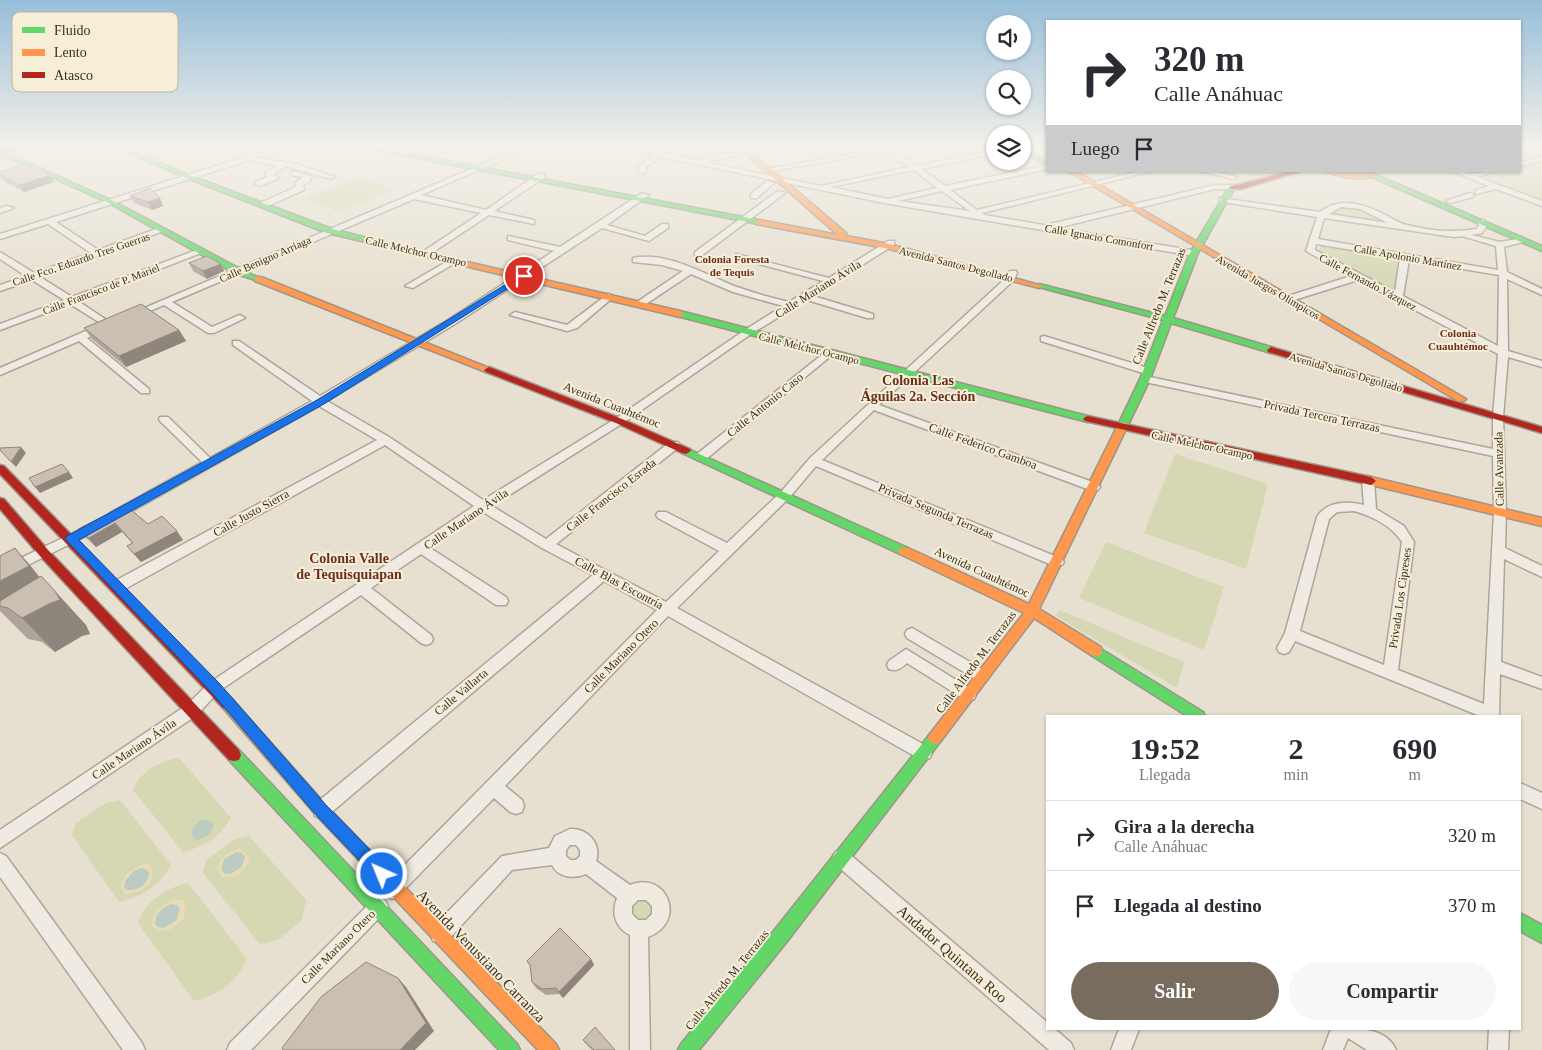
<!DOCTYPE html>
<html lang="es">
<meta charset="utf-8">
<style>
body{margin:0;font-family:"Times New Roman",serif;background:#f7f7f7;color:#2b2b33;height:100vh;display:flex;flex-direction:column;font-size:19px;white-space:nowrap}
*{box-sizing:border-box;margin:0}
p{font-size:16px;color:#7c7c81}
.icon{flex:none;width:28px;height:28px;fill:none;stroke:currentColor;stroke-width:2;stroke-linecap:round;stroke-linejoin:round}
.map{position:relative;flex:1;overflow:hidden}
.sheet{position:absolute;left:1046px;top:715px;width:475px;height:315px;display:flex;flex-direction:column;background:#fff;border-radius:0px;box-shadow:0 1px 4px #0004}
.sheet>*{flex:none}
.banner{position:absolute;left:1046px;top:20px;width:475px;height:152px;border-radius:0px;box-shadow:0 1px 4px #0004;background:#fff;color:#2b2b33;overflow:hidden}
.fabs{position:absolute;left:986px;top:15px;display:grid;gap:10px}
.fabs a{display:grid;place-items:center;width:45px;height:45px;border-radius:50%;background:#fff;box-shadow:0 1px 4px #0004;font-size:25px}
.pin{position:absolute;display:grid;place-items:center;width:42px;height:42px;color:#fff;margin:-21px;border:2px solid #fff;border-radius:50%;box-shadow:0 1px 5px #0007}
.me{position:absolute;width:55px;margin:-28px;rotate:316deg;stroke-linejoin:round;filter:drop-shadow(0 0 4px #0008)}
.turn{display:flex;align-items:center;gap:18px;height:105px;padding:0 25px;font-size:22px}
.turn .icon{width:65px;height:65px;stroke-width:2.5}
.turn b{display:block;font-size:35px;line-height:42px}
.then{display:flex;align-items:center;height:48px;padding:0 25px;background:#0003;gap:10px;font-size:19px}
.eta{display:flex;justify-content:space-evenly;align-items:center;height:85px;text-align:center}
.eta b{font-size:30px;font-weight:600;line-height:35px}
.cta{display:flex;gap:10px;margin-top:auto;padding:10px 25px}
.cta a{flex:1;height:58px;border-radius:30px;background:#786c5e;color:#fff;font-size:20px;font-weight:600;line-height:58px;text-align:center}
.cta a+a{background:#f7f7f7;color:#2b2b33}
ul{padding:0;list-style:none}
li{display:flex;align-items:center;gap:15px;height:70px;padding:0 25px;border-top:1px solid #e1e1e2}
li div{flex:1}
li b{display:block;font-size:19px}
li em{font-style:normal}
.map>svg:first-child{display:block}
.green{fill:#d6d7b3}
.sand{fill:#eadcb9}
.water{fill:#bcccc2}
.lines{fill:none;stroke-linecap:round;stroke-linejoin:round}
.street-casing{stroke:#ada599;stroke-width:3}
.fast-casing{stroke:#9c958a;stroke-width:3}
.slow-casing{stroke:#9c958a;stroke-width:3}
.jam-casing{stroke:#9c958a;stroke-width:3}
.street{fill:#efebe3;fill-rule:evenodd}
.fast{fill:#63d668;fill-rule:evenodd}
.slow{fill:#ff974d;fill-rule:evenodd}
.jam{fill:#b3261e;fill-rule:evenodd}
.wall{fill:#afa499}
.shaded-wall{fill:#8e867d}
.building{fill:#cbbfb2;stroke:#8e867d}
.route{fill:#1a73e8;stroke:#114b97}
.labels{text-anchor:middle;stroke-width:4;stroke-linejoin:round;paint-order:stroke}
.far-street-label{font-size:11px;fill:#3d2e20;stroke:#f7eed8}
.far-neighbourhood-label{font-size:11px;font-weight:bold;fill:#6b2e1e;stroke:#f7eed8}
.street-label{font-size:12px;fill:#3d2e20;stroke:#f7eed8}
.neighbourhood-label{font-size:14px;font-weight:bold;fill:#6b2e1e;stroke:#f7eed8}
.near-street-label{font-size:15px;fill:#3d2e20;stroke:#f7eed8}
.key{fill:#f7eed8;stroke:#bfb4a1;stroke-width:1}
.key-label{font-size:14px;fill:#3d2e20}
</style>
<div class="map">
<svg width="1542" height="1050" viewBox="0 0 1542 1050">
<rect width="100%" height="100%" fill="#e7e0d1"/>
<g class="green">
<path d="M1542,161V202L1482,177L1500,171H1520V166Z"/>
<path d="M1258,171H1285L1234,184L1233,182L1236,177Z"/>
<path d="M360,176L394,190L339,212L307,198Z"/>
<path d="M1355,206L1387,221L1384,224L1324,215L1341,208Z"/>
<path d="M1322,245L1395,257L1398,259L1394,293L1317,252Z"/>
<path d="M1175,454L1268,484L1246,569L1144,533Z"/>
<path d="M1106,542L1224,587L1204,650L1079,598Z"/>
<path d="M1059,610L1184,662L1177,688L1056,616Z"/>
<path d="M179,758L231,818C220,837 204,847 183,852L133,790C139,772 160,761 179,758Z"/>
<path d="M120,800L171,865C159,886 142,897 119,902L72,835L76,823L106,803Z"/>
<path d="M249,836L306,900L302,920L278,940L260,944L203,873L206,860L235,839Z"/>
<path d="M188,883L247,959C235,983 221,994 194,1001L138,923C144,902 167,887 188,883Z"/>
<path d="M643,894L656,910L647,922H633L628,905Z"/>
</g>
<g class="sand">
<path d="M238,849L243,850L250,861L238,875L223,878L218,871C219,858 227,854 238,849Z"/>
<path d="M142,864H149C160,881 141,894 124,894L121,884L126,875Z"/>
<path d="M173,900H182L185,905L184,918C174,928 164,937 152,925C153,911 161,905 173,900Z"/>
</g>
<g class="water">
<path d="M205,819L214,823L211,833L199,840L194,839L191,831L199,821Z"/>
<path d="M236,852L242,853L245,856L242,867L230,874H225L221,870L224,859Z"/>
<path d="M141,868L146,869L149,872C149,884 139,891 127,890L124,887L125,881L134,871Z"/>
<path d="M171,904L177,905L180,908L177,920L164,928L158,927L155,924C155,913 162,908 171,904Z"/>
</g>
<g class="lines">
<g class="street-casing">
<g id="street">
<path d="M279,146H289L256,158L296,164L335,177L331,179L286,166L274,174L278,177L277,179L259,186L255,184L256,182L268,177L265,174L266,172L277,166L249,160L56,222L98,250L159,228L166,230L40,277L72,297L199,249L206,251L78,301L114,325L87,338L149,389V393H141L79,341L0,375V368L102,324L70,304L0,330V324L64,300L32,280L0,291V285L26,276L0,259V252L34,273L91,253L48,224L0,239V234Z"/>
<path d="M525,146H534L421,195L486,210L538,174H544V178L494,211L534,220V224L489,215L427,256L423,253L424,251L481,213L414,199L172,302L212,327L237,316L240,315L245,318L214,333H208L164,305L136,317H130L128,315Z"/>
<path d="M618,146H631L698,160L767,146H781L705,162L821,186L909,167L887,151L767,172L763,170L883,148V146H908L895,150L916,166L995,150V154L921,169L945,186L1048,165V169L950,190L977,210L1140,171H1153L982,213L985,215L1049,226L1050,224L1215,185H1232L1236,187L1232,189H1215L1057,228L1197,251L1198,253L1194,256L884,203L661,157L646,167L645,173H642L638,171L639,166L654,155ZM914,170L937,188L888,199L830,187ZM942,191L970,211L898,201Z"/>
<path d="M1542,157V161L1520,166V162Z"/>
<path d="M292,171L311,176L310,181L303,185L304,190L268,206H262V202L296,187L295,183L303,177L292,175Z"/>
<path d="M1200,171H1215L1237,177L1233,179Z"/>
<path d="M1452,171H1462L1470,174L1495,171L1477,177L1542,201V206L1496,189L1476,194V190L1489,186Z"/>
<path d="M767,181L774,183L757,198H751V194Z"/>
<path d="M778,191L785,193L701,256H695V252Z"/>
<path d="M642,193L649,195L607,225L645,236L662,224H668V228L649,241L602,228L455,324L327,401L389,437L483,500L615,419L745,330L783,306L733,292L691,274L643,306H637V302L683,271L662,265L633,262V258C668,251 705,275 737,287C754,293 772,298 789,302L823,281L736,258V254L829,278L888,241H894V245L813,296L873,314V318H867L807,300L751,334L623,423L492,506L546,539L670,442H678L680,445L678,448L556,544L666,602L719,551L658,518L656,515L658,512H666L727,543L781,492L810,458L1007,277L1010,271H1016L1017,273L1014,280L879,405L1098,484L1100,487L1098,490H1090L874,410L822,460L1062,559L1064,562L1062,565H1052L816,466L789,498L677,608L930,748L932,753L930,758L924,760L918,758L668,616L505,786L522,800L524,806L522,812L516,814L510,812L494,798L398,896L392,899L386,896L383,890L386,884L657,610L604,581L327,816L321,818L315,816L313,810L315,804L593,575L542,548L483,512L430,548L506,597L508,601L506,605H496L421,554L371,588L431,635L433,639L431,643L426,645L421,643L361,595L219,691L197,715L0,848V830L187,705L209,683L474,506L385,445L123,590H113L111,586L113,582L377,440L319,406L118,519H110L108,516L110,513L202,462L160,421L159,419L160,417H168L210,458L312,401L233,345V341H239L320,396L448,320L554,251L508,240V236L560,247Z"/>
<path d="M1470,193L1474,195L1473,197L1450,203L1446,201Z"/>
<path d="M1220,198L1320,212C1342,195 1367,205 1389,217C1395,220 1401,224 1407,225C1430,231 1453,233 1476,229L1479,226L1477,222L1481,220H1484L1487,226L1482,233L1471,235L1500,242L1523,238L1527,241L1504,247L1507,272L1542,289V295L1507,279L1508,351L1542,361V367L1508,357L1503,417L1506,512L1505,548L1542,566V577L1504,559L1501,662L1542,677V689L1500,674L1499,716H1480L1295,641L1289,652L1284,654L1279,652L1277,648L1285,633L1317,517C1327,501 1347,501 1364,505L1362,480L1368,476L1374,480L1376,509L1404,526L1414,542L1398,670L1484,704L1494,512L1493,456L1145,382L1140,379L1145,376L1493,449V417L1498,354L1358,280L1291,301H1285V297L1351,276L1306,251L1317,217L1223,202H1220ZM1341,207L1360,209L1388,223L1329,214ZM1324,218L1454,237L1462,236L1496,246L1498,270L1318,239ZM1316,244L1400,258L1395,292L1315,250ZM1409,260L1499,275L1498,346L1403,296ZM1354,511C1372,516 1392,526 1402,542L1384,665L1300,631L1329,519L1337,512Z"/>
<path d="M7,206L14,208L0,213V208Z"/>
<path d="M453,258L460,260L413,288L405,286Z"/>
<path d="M608,294L611,295V299L577,328L567,331L510,315L515,312L567,325Z"/>
<path d="M1044,336L1151,369L1152,371L1151,373H1143L1041,341V337Z"/>
<path d="M828,350L832,351V355L705,460H697L695,457L697,454Z"/>
<path d="M96,522L102,526L100,529L0,579V568Z"/>
<path d="M912,628L987,672L989,676L987,680L982,682L977,680L907,638L905,634L907,630Z"/>
<path d="M906,649L974,691L976,695L974,699L969,701L964,699L907,663C901,668 897,672 889,669L887,665L889,661Z"/>
<path d="M1520,783L1542,793V809L1520,799Z"/>
<path d="M570,829C587,828 602,843 596,861L630,885C667,870 688,922 648,937L650,1050H630V935C615,928 611,912 617,898L586,874C573,879 559,878 552,865L512,870L447,941L440,943L433,941L431,934L433,927L502,856L549,848L555,836ZM570,845H576L580,850V856L576,860H570L566,856V850ZM638,900H646L652,906V914L646,920H638L632,914V906Z"/>
<path d="M841,849L847,852L1048,1023V1029H1055L1071,1043L1074,1050H1049L835,864L832,858L835,852Z"/>
<path d="M0,853L6,856L142,1043L145,1050H123L0,877Z"/>
<path d="M379,897L385,900L388,906L385,912L251,1050H227L230,1043L373,900Z"/>
<path d="M1119,1029H1139L1131,1050H1111Z"/>
<path d="M1331,1029C1353,1028 1386,1026 1396,1050H1367L1348,1038L1343,1050H1323Z"/>
<path d="M1489,1029H1509L1508,1050H1488Z"/>
</g>
</g>
<g class="fast-casing">
<g id="fast">
<path d="M113,146H121L191,176L332,229L413,250L409,252L327,233L187,178Z"/>
<path d="M355,146H368L759,220L763,222L759,224Z"/>
<path d="M1022,147L1048,161V166L1022,152Z"/>
<path d="M0,150L113,201L240,269L262,279L258,281L234,273L109,203L0,154Z"/>
<path d="M1358,171H1367L1542,246V251Z"/>
<path d="M1232,185L1235,187L1198,253L1173,318L1274,348L1275,350L1271,353L1268,352L1171,323L1150,379L1128,425L1127,427H1119L1118,425L1140,379L1163,320L1035,286L1039,284L1165,316L1190,253L1229,187Z"/>
<path d="M680,311L1091,417L1093,419L1088,422L677,316V312Z"/>
<path d="M686,448L908,548L910,551L908,554H900L682,453L681,451L682,449Z"/>
<path d="M1096,646L1203,712L1205,716H1187L1091,655L1090,651L1091,647Z"/>
<path d="M935,732L940,734L942,738L940,742L785,944L699,1050H678L681,1044L773,932L930,734Z"/>
<path d="M234,749L239,750L517,1044L520,1050H499L229,760L227,755L229,750Z"/>
<path d="M1520,913L1542,925V943L1520,931Z"/>
</g>
</g>
<g class="slow-casing">
<g id="slow">
<path d="M737,146H744L846,233V236L889,244L1043,286L1039,288L885,248L756,224V220H759L838,235Z"/>
<path d="M1068,171H1076L1466,399L1464,401H1458Z"/>
<path d="M1325,171C1332,171 1373,173 1376,175C1365,182 1337,177 1325,171Z"/>
<path d="M406,248L680,311L684,314L680,317L406,252Z"/>
<path d="M255,277H261L494,370L489,373L486,372L255,281Z"/>
<path d="M1123,422L1128,425L1039,609L1101,647L1102,651L1101,655L1096,656L1091,655L1034,618L940,742L935,744L930,742L928,738L930,734L1024,613L900,554L898,551L900,548H908L1029,604L1118,425Z"/>
<path d="M1371,477L1542,518V526L1367,484L1366,481Z"/>
<path d="M228,698L233,700L326,805L556,1044L559,1050H538L316,815L223,708L221,704L223,700Z"/>
</g>
</g>
<g class="jam-casing">
<g id="jam">
<path d="M18,146H32L0,153V149Z"/>
<path d="M1292,171H1303L1241,189H1232L1229,187Z"/>
<path d="M1271,347L1542,427V433L1268,352L1267,350Z"/>
<path d="M489,367L622,419L690,449L691,451L686,454L682,453L616,423L486,372L484,370Z"/>
<path d="M1088,416L1371,477L1376,481L1371,485L1085,421L1083,419L1085,417Z"/>
<path d="M0,465L4,466L233,700L235,704L233,708L228,710L223,708L0,474Z"/>
<path d="M0,498L4,499L48,550L239,750L241,755L239,760L234,761L229,760L40,556L0,509Z"/>
</g>
</g>
<use href="#street" class="street"/>
<use href="#fast" class="fast"/>
<use href="#slow" class="slow"/>
<use href="#jam" class="jam"/>
</g>
<g class="wall">
<path d="M0,172L50,175L54,182L24,192L2,180L0,177Z"/>
<path d="M130,196L160,198L163,206L152,210L134,203Z"/>
<path d="M189,263L221,264L224,271L207,279L193,271Z"/>
<path d="M84,328L179,330L186,341L126,367L92,339Z"/>
<path d="M148,524L183,540L141,562L127,546L132,543L122,532L96,547L85,537L78,529Z"/>
<path d="M15,548L39,577L86,625L90,634L82,636L55,652L42,642L28,639L0,611V556Z"/>
<path d="M591,959L594,965L563,998L559,994L546,995L536,988L532,982L531,968L527,961Z"/>
<path d="M583,1040L615,1050H592L585,1043Z"/>
</g>
<g class="shaded-wall">
<path d="M50,175L54,182L24,192L20,185Z"/>
<path d="M160,198L163,206L152,210L148,202Z"/>
<path d="M221,264L224,271L207,279L203,271Z"/>
<path d="M179,330L186,341L126,367L119,356Z"/>
<path d="M21,447L26,453L16,467L11,462Z"/>
<path d="M69,472L73,478L40,493L35,487Z"/>
<path d="M115,523L122,532L96,547L89,538Z"/>
<path d="M177,531L183,540L141,562L134,554Z"/>
<path d="M15,548L30,565L44,583L0,606V581Z"/>
<path d="M55,591L86,625L90,634L82,636L55,652L22,618Z"/>
<path d="M591,959L594,965L563,998L559,992Z"/>
<path d="M398,978L406,987L434,1031L415,1050H400Z"/>
</g>
<g class="building">
<path d="M25,164L50,175L20,185L0,174V172Z"/>
<path d="M150,188L160,198L148,202L130,196Z"/>
<path d="M207,256L221,264L203,271L189,263Z"/>
<path d="M141,304L179,330L119,356L84,328Z"/>
<path d="M21,447L11,462L0,450V448Z"/>
<path d="M62,464L69,472L35,487L29,478Z"/>
<path d="M125,505L148,524L162,516L177,531L134,554L127,546L133,543L115,523L89,538L78,529Z"/>
<path d="M15,548L29,566L0,581V556Z"/>
<path d="M41,576L55,591L60,600L51,603L22,618L8,608L0,606V601Z"/>
<path d="M560,928L591,959L559,992L556,988L542,989L532,982L530,965L527,961Z"/>
<path d="M366,962L398,978L426,1023L400,1050H283L282,1048L321,997Z"/>
<path d="M595,1027L615,1050H594L583,1040Z"/>
</g>
<linearGradient id="sky" x2="0" y2="1"><stop stop-color="#96bed9"/><stop offset="0.5" stop-color="#f4f1ea"/><stop offset="1" stop-color="#f4f1ea" stop-opacity="0"/></linearGradient>
<rect width="1542" height="293" fill="url(#sky)"/>
<path class="route" d="M521,275L528,276L324,404L79,540L219,683L326,805L388,868L390,874L388,879L382,882L377,879L316,815L210,691L65,539L67,536L317,400Z"/>
<g class="labels">
<g class="far-street-label">
<text transform="translate(1099 237) rotate(10)" y="4">Calle Ignacio Comonfort</text>
<text transform="translate(416 251) rotate(13)" y="4">Calle Melchor Ocampo</text>
<text transform="translate(1408 257) rotate(10)" y="4">Calle Apolonio Martínez</text>
<text transform="translate(81 259) rotate(-19)" y="4">Calle Fco. Eduardo Tres Guerras</text>
<text transform="translate(265 259) rotate(-24)" y="4">Calle Benigno Arriaga</text>
<text transform="translate(956 264) rotate(14)" y="4">Avenida Santos Degollado</text>
<text transform="translate(1368 282) rotate(28)" y="4">Calle Fernando Vázquez</text>
<text transform="translate(1268 287) rotate(30)" y="4">Avenida Juegos Olímpicos</text>
<text transform="translate(101 289) rotate(-21)" y="4">Calle Francisco de P. Mariel</text>
<text transform="translate(809 348) rotate(14)" y="4">Calle Melchor Ocampo</text>
<text transform="translate(1346 372) rotate(16)" y="4">Avenida Santos Degollado</text>
<text transform="translate(1202 445) rotate(12)" y="4">Calle Melchor Ocampo</text>
</g>
<g class="far-neighbourhood-label">
<text x="732" y="263">Colonia Foresta<tspan x="732" dy="13">de Tequis</tspan></text>
<text x="1458" y="337">Colonia<tspan x="1458" dy="13">Cuauhtémoc</tspan></text>
</g>
<g class="street-label">
<text transform="translate(818 289) rotate(-32)" y="4">Calle Mariano Ávila</text>
<text transform="translate(1159 306) rotate(-68)" y="4">Calle Alfredo M. Terrazas</text>
<text transform="translate(612 405) rotate(22)" y="4">Avenida Cuauhtémoc</text>
<text transform="translate(765 405) rotate(-39)" y="4">Calle Antonio Caso</text>
<text transform="translate(1322 416) rotate(12)" y="4">Privada Tercera Terrazas</text>
<text transform="translate(983 446) rotate(20)" y="4">Calle Federico Gamboa</text>
<text transform="translate(1499 469) rotate(-91)" y="4">Calle Avanzada</text>
<text transform="translate(611 495) rotate(-38)" y="4">Calle Francisco Esrada</text>
<text transform="translate(936 511) rotate(23)" y="4">Privada Segunda Terrazas</text>
<text transform="translate(251 513) rotate(-29)" y="4">Calle Justo Sierra</text>
<text transform="translate(466 519) rotate(-34)" y="4">Calle Mariano Ávila</text>
<text transform="translate(982 572) rotate(25)" y="4">Avenida Cuauhtémoc</text>
<text transform="translate(619 583) rotate(28)" y="4">Calle Blas Escontría</text>
<text transform="translate(1400 598) rotate(-82)" y="4">Privada Los Cipreses</text>
<text transform="translate(621 656) rotate(-45)" y="4">Calle Mariano Otero</text>
<text transform="translate(976 662) rotate(-53)" y="4">Calle Alfredo M. Terrazas</text>
<text transform="translate(461 692) rotate(-40)" y="4">Calle Vallarta</text>
<text transform="translate(134 749) rotate(-34)" y="4">Calle Mariano Ávila</text>
<text transform="translate(338 947) rotate(-45)" y="4">Calle Mariano Otero</text>
<text transform="translate(727 980) rotate(-51)" y="4">Calle Alfredo M. Terrazas</text>
</g>
<g class="neighbourhood-label">
<text x="918" y="385">Colonia Las<tspan x="918" dy="16">Águilas 2a. Sección</tspan></text>
<text x="349" y="563">Colonia Valle<tspan x="349" dy="16">de Tequisquiapan</tspan></text>
</g>
<g class="near-street-label">
<text transform="translate(952 954) rotate(41)" y="5">Andador Quintana Roo</text>
<text transform="translate(481 956) rotate(46)" y="5">Avenida Venustiano Carranza</text>
</g>
</g>
<rect x="12" y="12" width="166" height="80" rx="8" class="key"/>
<rect x="22" y="27" width="23" height="6" fill="#63d668"/>
<rect x="22" y="49" width="23" height="7" fill="#ff974d"/>
<rect x="22" y="72" width="23" height="6" fill="#b3261e"/>
<g class="key-label">
<text x="54" y="35">Fluido</text>
<text x="54" y="57">Lento</text>
<text x="54" y="80">Atasco</text>
</g>
</svg>
<div class="fabs">
<a><svg class="icon" aria-label="sound" viewBox="0 0 24 24"><path d="M4 9h4l5-4v14l-5-4H4zM17 9q2 3 0 6"/></svg></a>
<a><svg class="icon" aria-label="search" viewBox="0 0 24 24"><circle cx="10" cy="10" r="6"/><path d="M15 15l6 6"/></svg></a>
<a><svg class="icon" aria-label="layers" viewBox="0 0 24 24"><path d="M12 4l9 5-9 5-9-5zM3 14l9 5 9-5"/></svg></a>
</div>
<div class="pin" style="left:524px;top:276px;background:#d93025"><svg class="icon" aria-label="arrive" viewBox="0 0 24 24"><path d="M6 21V4h12l-3 4 3 4H6"/></svg></div>
<svg class="me" style="left:382px;top:874px" viewBox="-20 -20 40 40"><circle r="17" fill="#1a73e8" stroke="#fff" stroke-width="3"/><path d="M0-11L8 9 0 5-8 9z" fill="#fff"/></svg>
<div class="banner">
<div class="turn"><svg class="icon" aria-label="right" viewBox="0 0 24 24"><path d="M7 20v-9h11M14 6l5 5-5 5"/></svg><div><b>320 m</b>Calle Anáhuac</div></div>
<div class="then">Luego<svg class="icon" aria-label="arrive" viewBox="0 0 24 24"><path d="M6 21V4h12l-3 4 3 4H6"/></svg></div>
</div>
<section class="sheet">
<div class="eta">
<div><b>19:52</b><p>Llegada</p></div>
<div><b>2</b><p>min</p></div>
<div><b>690</b><p>m</p></div>
</div>
<ul>
<li><svg class="icon" aria-label="right" viewBox="0 0 24 24"><path d="M7 20v-9h11M14 6l5 5-5 5"/></svg><div><b>Gira a la derecha</b><p>Calle Anáhuac</p></div><em>320 m</em></li>
<li><svg class="icon" aria-label="arrive" viewBox="0 0 24 24"><path d="M6 21V4h12l-3 4 3 4H6"/></svg><div><b>Llegada al destino</b></div><em>370 m</em></li>
</ul>
<div class="cta"><a>Salir</a><a>Compartir</a></div>
</section>
</div>
